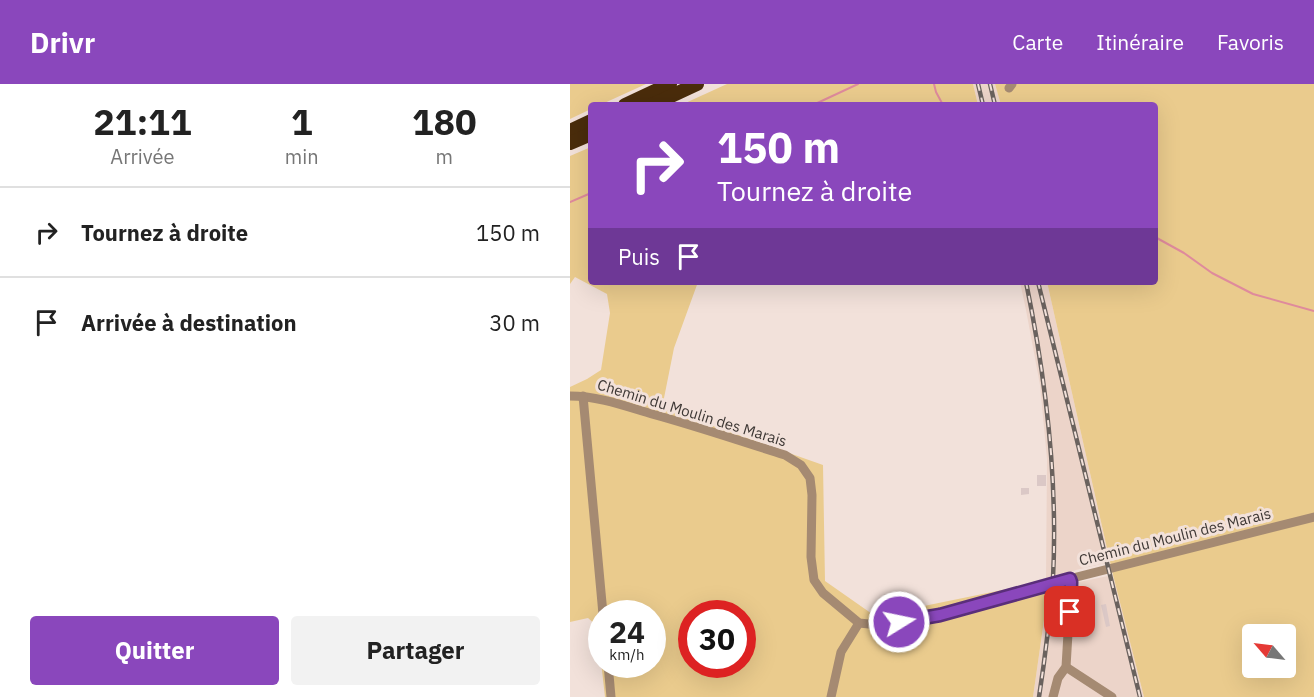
<!DOCTYPE html>
<html lang="fr">
<meta charset="utf-8">
<style>
body{margin:0;font-family:"IBM Plex Sans",sans-serif;background:#f2f2f2;color:#222;height:100vh;display:flex;flex-direction:column;font-size:22px;white-space:nowrap}
*{box-sizing:border-box;margin:0}
p{font-size:20px;color:#767676}
.icon{flex:none;width:33px;height:33px;fill:none;stroke:currentColor;stroke-width:2;stroke-linecap:round;stroke-linejoin:round}
.map{position:relative;flex:1;overflow:hidden}
.side{display:flex;flex-direction:column;background:#fff;width:570px}
.side>*{flex:none}
.guide{position:absolute;left:18px;top:18px;width:570px;height:183px;border-radius:6px;box-shadow:0 6px 24px #0002;background:#8a47bc;color:#fff;overflow:hidden}
.needle{width:39px;rotate:298deg}
.controls{position:absolute;left:672px;top:540px;display:grid;gap:12px}
.controls a{display:grid;place-items:center;width:54px;height:54px;border-radius:6px;background:#fff;box-shadow:0 6px 24px #0002;font-size:30px}
.speed{position:absolute;left:18px;top:516px;display:flex;gap:12px;font-size:30px;font-weight:700;text-align:center}
.speed>*{display:grid;place-content:center;width:78px;height:78px;border-radius:50%;background:#fff;box-shadow:0 6px 24px #0002;line-height:1}
.speed small{font-size:15px;font-weight:400}
.speed .limit{border:9px solid #d22;background:#fff;color:#111}
.pin{position:absolute;display:grid;place-items:center;width:51px;height:51px;color:#fff;margin:-26px;border-radius:12px;box-shadow:0 3px 9px #0006}
.me{position:absolute;width:66px;margin:-33px;rotate:80deg;stroke-linejoin:round;filter:drop-shadow(0 0 4px #0008)}
.turn{display:flex;align-items:center;gap:21px;height:126px;padding:0 30px;font-size:27px}
.turn .icon{width:78px;height:78px;stroke-width:2.5}
.turn b{display:block;font-size:42px;line-height:51px}
.then{display:flex;align-items:center;height:57px;padding:0 30px;background:#0003;gap:12px;font-size:22px}
.eta{display:flex;justify-content:space-evenly;align-items:center;height:102px;text-align:center}
.eta b{font-size:36px;font-weight:700;line-height:42px}
.action{display:flex;gap:12px;margin-top:auto;padding:12px 30px}
.action a{flex:1;height:69px;border-radius:6px;background:#8a47bc;color:#fff;font-size:24px;font-weight:700;line-height:69px;text-align:center}
.action a+a{background:#f2f2f2;color:#222}
ul{padding:0;list-style:none}
li{display:flex;align-items:center;gap:18px;height:90px;padding:0 30px;border-top:2px solid #e0e0e0}
li div{flex:1}
li b{display:block;font-size:22px}
li em{font-style:normal}
header{display:flex;align-items:center;gap:36px;box-sizing:border-box;height:84px;padding:0 30px;background:#8a47bc;color:#fff}
header strong{font-size:28px}
nav{display:flex;gap:33px;margin-inline-start:auto;font-size:21px}
main{display:flex;flex:1;min-height:0}
.map>svg:first-child{display:block}
.built{fill:#ecd4c9}
.green{fill:#eacb8d;fill-rule:evenodd}
.lines{fill:none;stroke-linecap:round;stroke-linejoin:round}
.stream{stroke:#df8a9c;stroke-width:2}
.building{fill:#dbc8c6}
.minor{stroke:#a58a72;stroke-width:9}
.highway{stroke:#4a2c0b;stroke-width:14}
.rail-casing{stroke:#6a625e;stroke-width:4.5}
.rail{stroke:#f2e1da;stroke-width:2;stroke-dasharray:7;stroke-linecap:butt}
.route-casing{stroke:#5a2e7a;stroke-width:15}
.route{stroke:#8a47bc;stroke-width:10}
.labels{text-anchor:middle;stroke-width:6;stroke-linejoin:round;paint-order:stroke}
.street-label{font-size:15px;fill:#3d3734;stroke:#f2e1da}
</style>
<header>
<strong>Drivr</strong>
<nav><a>Carte</a><a>Itinéraire</a><a>Favoris</a></nav>
</header>
<main>
<section class="side">
<div class="eta">
<div><b>21:11</b><p>Arrivée</p></div>
<div><b>1</b><p>min</p></div>
<div><b>180</b><p>m</p></div>
</div>
<ul>
<li><svg class="icon" aria-label="right" viewBox="0 0 24 24"><path d="M7 20v-9h11M14 6l5 5-5 5"/></svg><div><b>Tournez à droite</b></div><em>150 m</em></li>
<li><svg class="icon" aria-label="arrive" viewBox="0 0 24 24"><path d="M6 21V4h12l-3 4 3 4H6"/></svg><div><b>Arrivée à destination</b></div><em>30 m</em></li>
</ul>
<div class="action"><a>Quitter</a><a>Partager</a></div>
</section>
<div class="map">
<svg width="744" height="613" viewBox="0 0 744 613">
<rect width="100%" height="100%" fill="#f2e1da"/>
<g class="built">
<path d="M403,0H425L431,21H408Z"/>
<path d="M450,198H477L540,478L506,486L476,497L477,375L470,301L456,226Z"/>
<path d="M543,491L574,613H463L478,508L509,498Z"/>
</g>
<g class="green">
<path d="M0,0H76L30,21H21V25L0,35Z"/>
<path d="M157,0H403L408,21H111Z"/>
<path d="M425,0H744V613H574L543,491L477,198H585V21H431ZM682,550H716V584H682Z"/>
<path d="M21,63V198H128L104,264L92,324L253,381L255,497L305,532L476,497L478,508L463,613H35L27,542L18,534L0,538V303L17,295L31,286L40,229L37,210L5,193L0,200V72ZM32,530H82V580H32ZM122,530H172V580H122Z"/>
</g>
<g class="lines">
<g class="stream">
<path d="M364,0L366,8L373,21"/>
<path d="M243,21L288,0"/>
<path d="M0,118L21,109"/>
<path d="M585,153L614,169L642,189L683,210L744,227"/>
</g>
</g>
<g class="building">
<rect x="467" y="391" width="9" height="11"/>
<path d="M451,404H459V410L451,411Z"/>
<path d="M536,520L540,542L536,543L531,521Z"/>
</g>
<g class="lines">
<g class="minor">
<path d="M439,4L442,0"/>
<path d="M0,312C28,312 55,322 82,330C126,342 170,357 215,371L231,381L240,394L242,411L241,473L244,496L253,509L289,539L309,541L370,531L487,498L744,433"/>
<path d="M13,312L33,530"/>
<path d="M38,580L41,613"/>
<path d="M496,583L542,613"/>
<path d="M261,613L271,568L289,539"/>
<path d="M483,613L488,594L496,583L501,499L500,495"/>
</g>
<g class="highway">
<path d="M55,21L100,0"/>
<path d="M82,21L127,0"/>
<path d="M0,47L21,37"/>
<path d="M0,59L21,50"/>
</g>
<g class="rail-casing">
<g id="rail">
<path d="M408,0L413,21"/>
<path d="M420,0L425,21"/>
<path d="M456,198C476,295 488,395 483,494C480,534 475,574 469,613"/>
<path d="M468,198L570,613"/>
</g>
</g>
<use href="#rail" class="rail"/>
</g>
<g class="lines">
<g class="route-casing">
<path id="route" d="M329,538L370,531L500,495L501,498L500,528"/>
</g>
<use href="#route" class="route"/>
</g>
<g class="labels">
<g class="street-label">
<text transform="translate(122 329) rotate(17)" y="5">Chemin du Moulin des Marais</text>
<text transform="translate(605 453) rotate(-14)" y="5">Chemin du Moulin des Marais</text>
</g>
</g>
</svg>
<div class="controls">
<a><svg class="needle" viewBox="-14 -14 28 28"><path d="M0-13l5 13h-10z" fill="#e53935"/><path d="M0 13l5-13h-10z" fill="#767676"/></svg></a>
</div>
<div class="speed"><div>24<small>km/h</small></div><div class="limit">30</div></div>
<div class="pin" style="left:500px;top:528px;background:#d93025"><svg class="icon" aria-label="arrive" viewBox="0 0 24 24"><path d="M6 21V4h12l-3 4 3 4H6"/></svg></div>
<svg class="me" style="left:329px;top:538px" viewBox="-20 -20 40 40"><circle r="17" fill="#8a47bc" stroke="#fff" stroke-width="3"/><path d="M0-11L8 9 0 5-8 9z" fill="#fff"/></svg>
<div class="guide">
<div class="turn"><svg class="icon" aria-label="right" viewBox="0 0 24 24"><path d="M7 20v-9h11M14 6l5 5-5 5"/></svg><div><b>150 m</b>Tournez à droite</div></div>
<div class="then">Puis<svg class="icon" aria-label="arrive" viewBox="0 0 24 24"><path d="M6 21V4h12l-3 4 3 4H6"/></svg></div>
</div>
</div>
</main>
